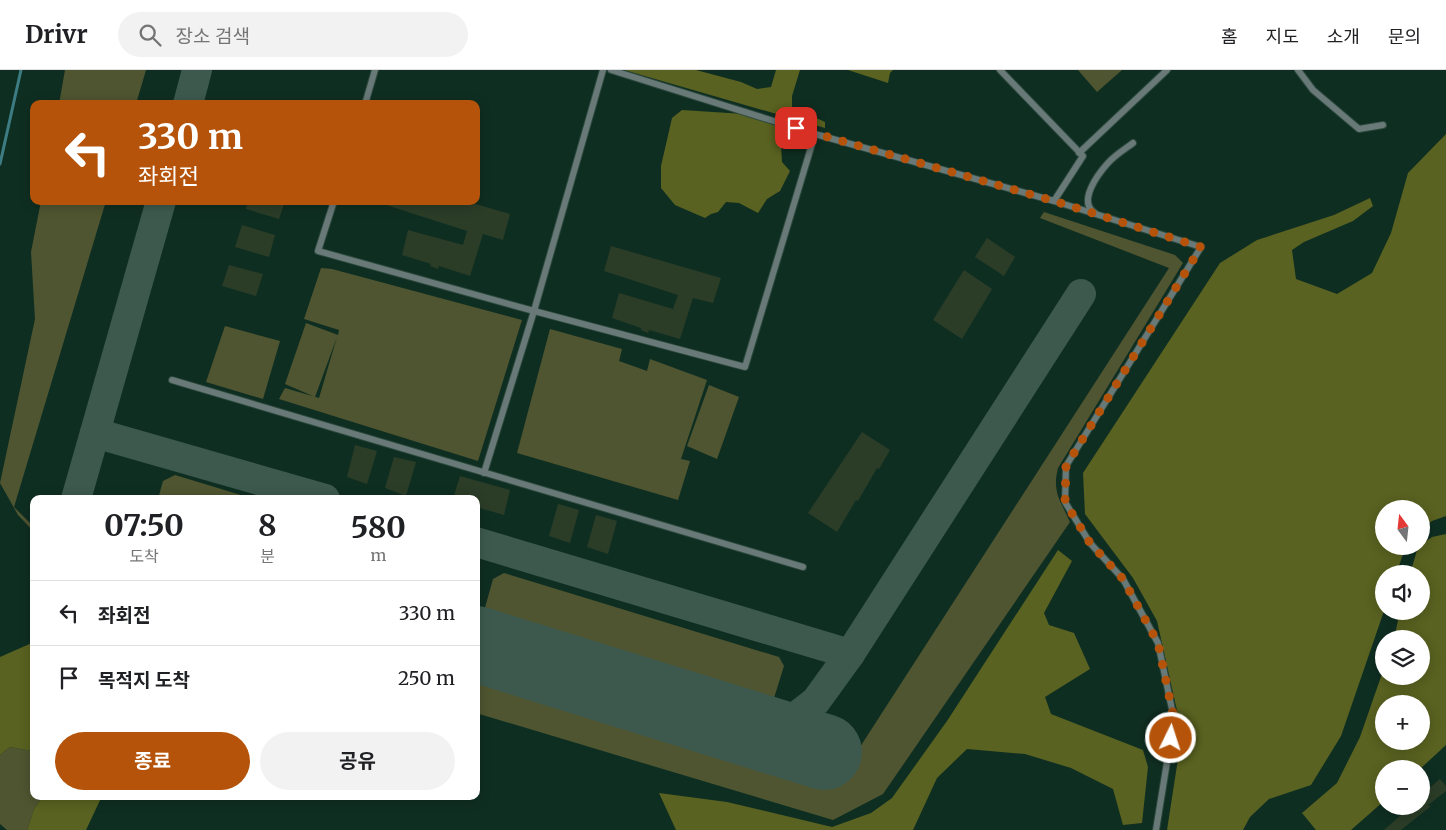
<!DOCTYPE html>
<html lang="ko">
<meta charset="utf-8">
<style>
body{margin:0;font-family:Merriweather,"Noto Sans KR",serif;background:#f2f2f2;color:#202124;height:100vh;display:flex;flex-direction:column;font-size:19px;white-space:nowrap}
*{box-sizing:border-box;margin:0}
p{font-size:16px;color:#757577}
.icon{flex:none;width:28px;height:28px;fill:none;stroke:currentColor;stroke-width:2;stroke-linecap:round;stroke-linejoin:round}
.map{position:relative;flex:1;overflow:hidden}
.side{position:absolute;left:30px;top:425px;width:450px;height:305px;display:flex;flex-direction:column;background:#fff;border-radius:10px;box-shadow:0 2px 12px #0003}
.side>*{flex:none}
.guide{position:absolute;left:30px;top:30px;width:450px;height:105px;border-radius:10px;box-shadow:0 2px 12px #0003;background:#b45309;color:#fff;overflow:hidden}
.needle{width:32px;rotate:345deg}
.controls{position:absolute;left:1375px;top:430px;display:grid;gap:10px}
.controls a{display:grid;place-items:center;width:55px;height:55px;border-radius:50%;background:#fff;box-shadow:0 2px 12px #0003;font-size:25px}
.pin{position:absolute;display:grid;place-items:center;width:42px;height:42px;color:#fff;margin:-21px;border-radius:10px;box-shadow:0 2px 8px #0006}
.me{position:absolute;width:55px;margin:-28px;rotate:4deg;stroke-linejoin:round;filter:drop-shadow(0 0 4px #0008)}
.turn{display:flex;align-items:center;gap:18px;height:105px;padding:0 25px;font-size:22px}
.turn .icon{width:65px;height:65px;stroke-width:2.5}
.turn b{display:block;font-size:35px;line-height:42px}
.eta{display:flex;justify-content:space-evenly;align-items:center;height:85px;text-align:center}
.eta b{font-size:30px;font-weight:700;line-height:35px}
.primary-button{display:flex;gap:10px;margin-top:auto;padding:10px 25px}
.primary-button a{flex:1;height:58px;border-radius:30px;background:#b45309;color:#fff;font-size:20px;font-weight:700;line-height:58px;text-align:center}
.primary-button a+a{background:#f2f2f2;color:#202124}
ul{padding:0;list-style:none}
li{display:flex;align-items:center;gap:15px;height:65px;padding:0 25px;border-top:1px solid #e0e0e0}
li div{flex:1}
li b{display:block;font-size:19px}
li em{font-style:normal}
header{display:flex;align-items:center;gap:30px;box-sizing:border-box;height:70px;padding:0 25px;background:#fff;border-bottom:1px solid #e0e0e0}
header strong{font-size:24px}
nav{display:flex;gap:28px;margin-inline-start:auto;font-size:18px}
.search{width:350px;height:45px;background:#f2f2f2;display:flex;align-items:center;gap:12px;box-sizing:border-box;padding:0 18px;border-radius:28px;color:#757577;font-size:19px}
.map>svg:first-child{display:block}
.green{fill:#4f5530}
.forest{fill:#596220;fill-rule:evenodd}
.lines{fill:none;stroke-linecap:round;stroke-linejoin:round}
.stream{stroke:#3c7c82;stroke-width:3}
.taxiway{stroke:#3d594e;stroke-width:30}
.runway{stroke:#3d594e;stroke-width:76}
.building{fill:#2b3d27}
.service-casing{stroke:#2c493e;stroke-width:8}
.service{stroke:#697977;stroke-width:6}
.route{stroke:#b45309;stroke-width:9;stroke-dasharray:0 16.2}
</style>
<header>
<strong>Drivr</strong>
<div class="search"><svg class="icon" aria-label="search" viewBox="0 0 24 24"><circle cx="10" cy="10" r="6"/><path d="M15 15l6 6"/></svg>장소 검색</div>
<nav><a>홈</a><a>지도</a><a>소개</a><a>문의</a></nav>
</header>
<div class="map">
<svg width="1446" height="760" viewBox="0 0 1446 760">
<rect width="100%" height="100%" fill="#0f2e22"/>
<g class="green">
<path d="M65,0H146L136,34H59Z"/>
<path d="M1078,0H1122L1097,22Z"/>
<path d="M41,131H106L14,437L34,457V462L18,445L0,413L35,249L31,182Z"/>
<path d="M1044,142L1175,185L1183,193L1058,398C1052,422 1060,430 1070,452L883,724L833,750L476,643V600L840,708L1169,198L1040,148Z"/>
<path d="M321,198L332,199L522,250L478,391L279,329L285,318L319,328L337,267L315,327L285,314L306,253L338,265L339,260L304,249Z"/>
<path d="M225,256L280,271L263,329L206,312Z"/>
<path d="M550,259L622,279L619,291L647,301L650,289L707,310L681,389L690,391L678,430L517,383Z"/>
<path d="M709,315L739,327L717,389L687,376Z"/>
<path d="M175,405L254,429H158L163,411Z"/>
<path d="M504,503L779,587L784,596L774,628L761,633L489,550L484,541L493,509Z"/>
<path d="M10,677L32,681L34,684V726H43L34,739L27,760H7L0,754V685Z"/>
</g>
<g class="forest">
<path d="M624,0H696L741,12L757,19L771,17L776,0H800L792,26V37L825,52V58Z"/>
<path d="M848,0H893L890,3L888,13Z"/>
<path d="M682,40L744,44L796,58L797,64L789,67L781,75L782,92L790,101L780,121L767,129L758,143L739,133L726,132L718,142L711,144L705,148L675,135L661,118V96L672,48Z"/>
<path d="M1446,64V446L1432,451L1421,459V439H1384V476H1406L1396,504H1384V541L1341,666L1311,715L1269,729L1250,747L1243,760H1167L1182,663L1157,551L1133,508L1085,444L1083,403L1220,193L1257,170L1334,145L1370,128L1373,136L1353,151L1304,172L1292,180L1296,209L1337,224L1372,203L1391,163L1408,103Z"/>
<path d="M1446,464V675L1420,699H1384V731L1351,760H1316L1302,743L1337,713L1360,667L1384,598V606H1421V569H1394L1400,541H1421V504H1410L1418,477L1421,476V475L1432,467ZM1384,634H1421V671H1384Z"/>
<path d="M1058,480L1072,491L1044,543L1049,555L1074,563L1090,599L1045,627L1051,644L1143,680L1148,697L1142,753L1123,755L1113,719L1071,698L1025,684L967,679L937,708L913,760H676L659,723L727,732L832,757L871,743L892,728L947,651Z"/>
<path d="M34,572V684L32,681L10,677L0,685V587Z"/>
<path d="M43,726H102L86,760H27L34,739Z"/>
</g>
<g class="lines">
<path class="stream" d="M0,94L21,0"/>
<g class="taxiway">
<path d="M188,34L197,0"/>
<path d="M95,363L325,429"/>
<path d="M76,429L161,131"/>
<path d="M476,472L850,584"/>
<path d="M771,666L816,631L850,584L1081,224"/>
</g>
<path class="runway" d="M476,574L824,682"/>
</g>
<g class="building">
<path d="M248,131H285L279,149L246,139Z"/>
<path d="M381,131H465L510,144L503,170L483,164L470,206L439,196L438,199L430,196L431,194L402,185L408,160L463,175L467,161L380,133Z"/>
<path d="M242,155L275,165L269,187L235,177Z"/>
<path d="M987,168L1015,187L1004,206L975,187Z"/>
<path d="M611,176L721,208L713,233L693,228L680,269L649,260L648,263L641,260V258L612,248L619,223L673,239L678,225L604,201Z"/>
<path d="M229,195L263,204L256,226L222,216Z"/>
<path d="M964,200L992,219L962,269L933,250Z"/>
<path d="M862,362L890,380L879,399L877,398L858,431L856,430L837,462L808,443Z"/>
<path d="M355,375L377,381L367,414L347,407Z"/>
<path d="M394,387L416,392L406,426L385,418Z"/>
<path d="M460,406L510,420L504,445L476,437V429H453Z"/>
<path d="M558,434L579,440L570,473L549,466Z"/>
<path d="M596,445L617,451L608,484L587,477Z"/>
<path d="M1440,709L1446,716V721L1427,736H1431L1401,760H1384L1411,736H1421V728L1428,722L1427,720Z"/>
</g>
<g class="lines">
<g class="service-casing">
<g id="service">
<path d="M611,0L815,64L1054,131"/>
<path d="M1000,0L1083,86L1054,131L1201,177L1066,396L1065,432L1090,473L1123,509L1158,573L1174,649L1156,760"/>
<path d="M1298,0L1313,20L1359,59L1383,55"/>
<path d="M365,34L375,0"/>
<path d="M1079,83L1167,0"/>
<path d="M334,131L318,181L534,241L745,297L815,64"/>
<path d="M1095,143C1077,132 1098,104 1108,93C1115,85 1125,79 1133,73"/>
<path d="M172,310L803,497"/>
<path d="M484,403L534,241L603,0"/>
</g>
</g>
<use href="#service" class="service"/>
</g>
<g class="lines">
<path class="route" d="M796,58L1054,131L1201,177L1066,396L1065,432L1090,473L1123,509L1158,573L1174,649L1171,668"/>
</g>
</svg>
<div class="controls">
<a><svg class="needle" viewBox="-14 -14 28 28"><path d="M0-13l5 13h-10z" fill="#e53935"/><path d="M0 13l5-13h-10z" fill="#757577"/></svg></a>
<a><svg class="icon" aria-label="sound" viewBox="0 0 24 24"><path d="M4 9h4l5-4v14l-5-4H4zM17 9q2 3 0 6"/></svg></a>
<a><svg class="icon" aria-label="layers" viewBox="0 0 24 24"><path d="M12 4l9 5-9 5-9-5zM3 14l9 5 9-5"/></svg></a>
<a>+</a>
<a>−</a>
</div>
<div class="pin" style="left:796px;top:58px;background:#d93025"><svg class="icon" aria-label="arrive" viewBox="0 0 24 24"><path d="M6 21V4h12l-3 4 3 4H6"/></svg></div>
<svg class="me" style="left:1171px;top:668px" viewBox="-20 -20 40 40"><circle r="17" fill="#b45309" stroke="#fff" stroke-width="3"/><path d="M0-11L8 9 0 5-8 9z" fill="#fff"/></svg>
<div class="guide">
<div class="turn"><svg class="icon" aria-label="left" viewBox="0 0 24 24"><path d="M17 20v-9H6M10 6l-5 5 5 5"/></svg><div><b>330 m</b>좌회전</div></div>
</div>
<section class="side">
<div class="eta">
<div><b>07:50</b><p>도착</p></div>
<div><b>8</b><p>분</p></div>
<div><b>580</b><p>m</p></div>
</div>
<ul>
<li><svg class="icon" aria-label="left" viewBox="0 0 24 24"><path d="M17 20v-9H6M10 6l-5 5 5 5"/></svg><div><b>좌회전</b></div><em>330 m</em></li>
<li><svg class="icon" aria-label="arrive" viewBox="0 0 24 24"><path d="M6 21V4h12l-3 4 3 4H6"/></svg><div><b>목적지 도착</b></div><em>250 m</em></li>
</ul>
<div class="primary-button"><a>종료</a><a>공유</a></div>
</section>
</div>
